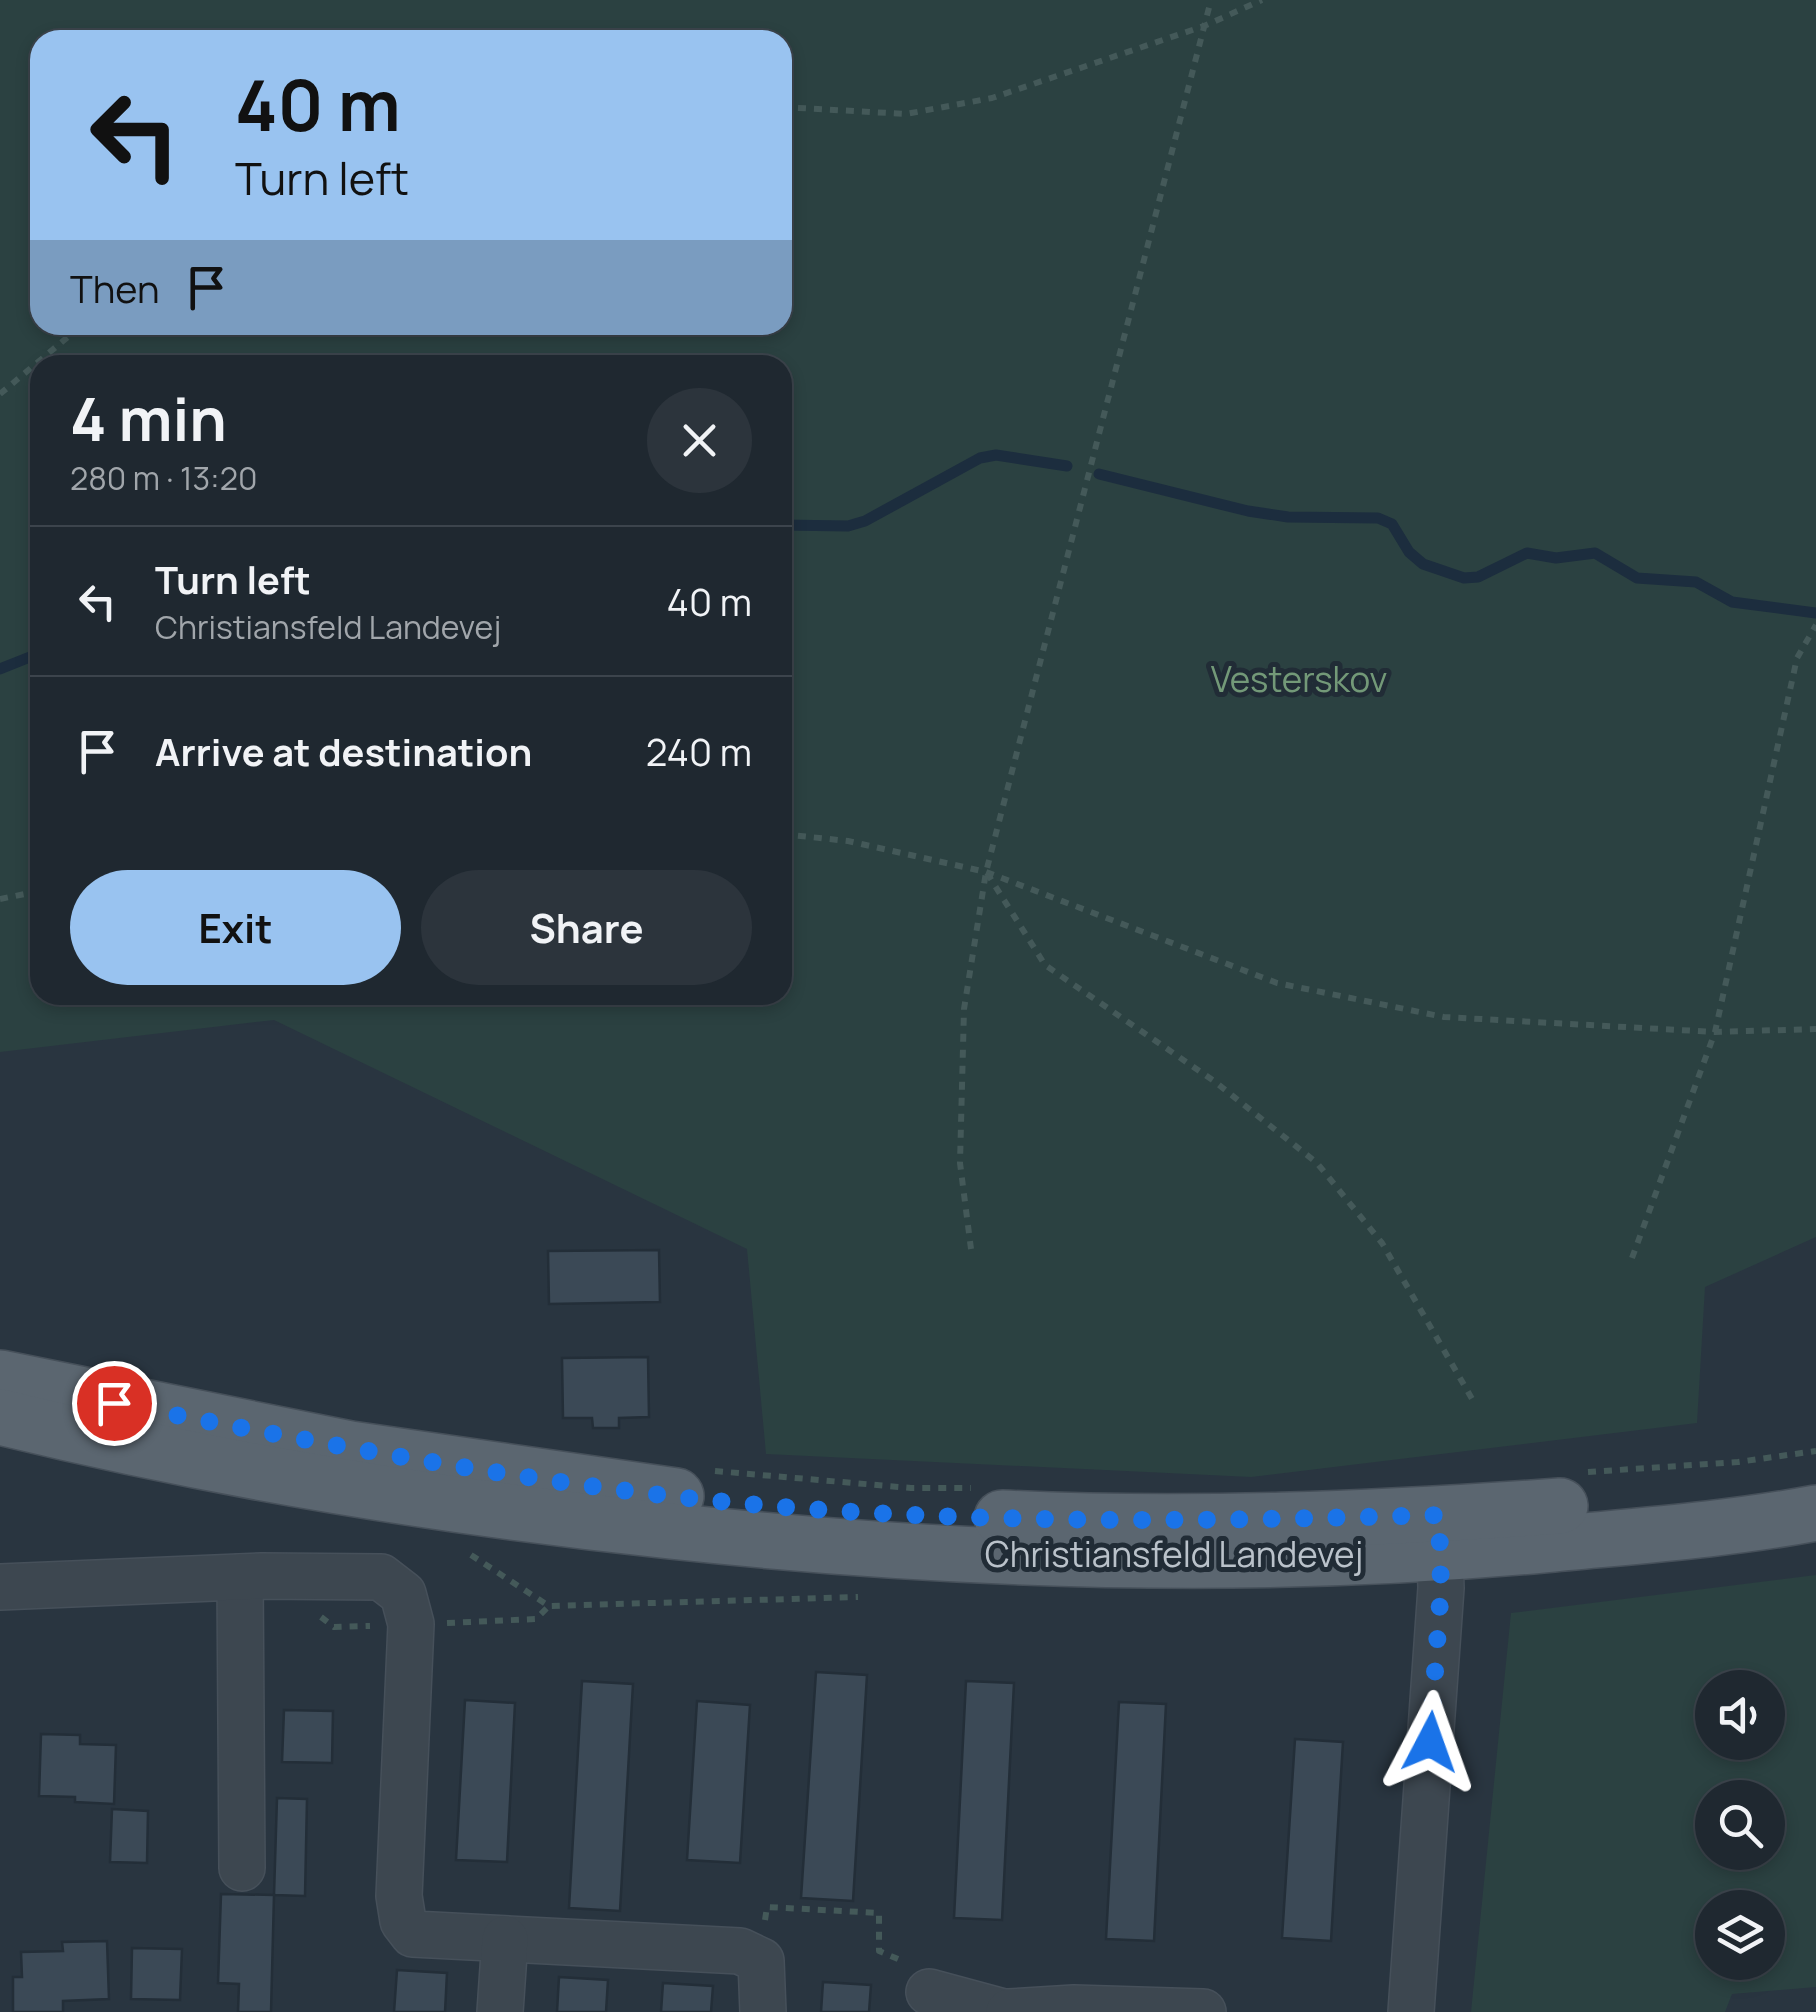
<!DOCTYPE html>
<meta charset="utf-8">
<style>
body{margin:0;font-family:Manrope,sans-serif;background:#2c343c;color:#f1f3f6;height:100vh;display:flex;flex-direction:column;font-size:38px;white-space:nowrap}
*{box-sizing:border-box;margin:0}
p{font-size:32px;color:#a1a6ab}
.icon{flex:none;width:55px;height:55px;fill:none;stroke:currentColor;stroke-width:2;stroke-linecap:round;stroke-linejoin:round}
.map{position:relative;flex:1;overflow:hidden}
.sheet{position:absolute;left:30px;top:355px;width:762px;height:650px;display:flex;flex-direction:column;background:#1f2830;border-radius:30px;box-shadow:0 5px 15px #0003,0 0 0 2px #3c444c}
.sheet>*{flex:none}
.banner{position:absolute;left:30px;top:30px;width:762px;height:305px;border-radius:30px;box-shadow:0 5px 15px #0003,0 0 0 2px #3c444c;background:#99c3f0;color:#111;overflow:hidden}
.buttons{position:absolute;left:1695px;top:1670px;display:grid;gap:20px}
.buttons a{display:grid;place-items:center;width:90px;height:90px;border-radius:50%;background:#1f2830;box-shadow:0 5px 15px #0003,0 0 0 2px #3c444c;font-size:50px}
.pin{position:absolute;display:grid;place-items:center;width:85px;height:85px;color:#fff;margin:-42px;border:5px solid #fff;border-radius:50%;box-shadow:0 2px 10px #0007}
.me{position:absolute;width:110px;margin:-55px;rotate:4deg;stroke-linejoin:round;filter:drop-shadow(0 0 8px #0008)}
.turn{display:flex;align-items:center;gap:35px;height:210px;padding:0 40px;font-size:45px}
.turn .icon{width:130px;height:130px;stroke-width:2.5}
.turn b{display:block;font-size:70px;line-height:85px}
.then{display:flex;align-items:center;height:95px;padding:0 40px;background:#0003;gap:20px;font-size:38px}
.round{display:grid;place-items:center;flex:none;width:105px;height:105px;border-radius:52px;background:#2c343c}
.summary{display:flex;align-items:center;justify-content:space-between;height:170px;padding:0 40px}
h1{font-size:60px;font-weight:700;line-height:75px}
.primary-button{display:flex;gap:20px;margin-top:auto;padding:20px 40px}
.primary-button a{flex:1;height:115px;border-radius:60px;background:#99c3f0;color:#111;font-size:40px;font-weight:700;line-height:115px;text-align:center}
.primary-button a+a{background:#2c343c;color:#f1f3f6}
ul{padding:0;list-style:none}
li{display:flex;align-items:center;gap:30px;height:150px;padding:0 40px;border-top:2px solid #3c444c}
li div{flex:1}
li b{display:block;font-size:38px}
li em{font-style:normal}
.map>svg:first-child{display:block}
.green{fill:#2b4141;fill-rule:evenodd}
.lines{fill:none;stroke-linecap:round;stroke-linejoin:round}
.stream{stroke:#1c2d3e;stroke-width:11}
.building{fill:#3b4956;stroke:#232e38;stroke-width:2.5}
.minor-casing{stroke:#46505a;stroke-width:48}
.major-casing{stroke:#46505a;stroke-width:58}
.path{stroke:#445959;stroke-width:6;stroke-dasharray:8 8;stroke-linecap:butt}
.minor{stroke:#3d4750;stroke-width:45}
.major{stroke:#5b6670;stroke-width:55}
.route{stroke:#1a73e8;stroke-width:18;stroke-dasharray:0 32.4}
.labels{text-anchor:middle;stroke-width:10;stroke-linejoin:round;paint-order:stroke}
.park-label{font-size:35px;fill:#739978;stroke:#212c36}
.street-label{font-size:35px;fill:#bac2ca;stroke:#212c36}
</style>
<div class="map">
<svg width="1816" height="2012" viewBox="0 0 1816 2012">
<rect width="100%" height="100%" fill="#293540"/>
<g class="green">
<path d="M0,0H1816V1237L1705,1287L1697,1423L1251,1477L766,1454L747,1249L274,1020L0,1052ZM40,40H782V325H40ZM40,365H782V995H40Z"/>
<path d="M1816,1575V1987L1732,1994L1725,2012H1471L1511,1613ZM1712,1688H1768V1742H1712ZM1712,1798H1768V1852H1712ZM1712,1908H1768V1962H1712Z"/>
</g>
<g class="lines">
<g class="stream">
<path d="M1099,474L1248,511L1288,517L1378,518L1392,524L1409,552L1423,564L1464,578L1478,577L1527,553L1556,558L1595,553L1637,578L1696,582L1732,602L1816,613"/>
<path d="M782,525L848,526L865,521L980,458L996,455L1067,466"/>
<path d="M0,669L40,653"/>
</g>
</g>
<g class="building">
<path d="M659,1250L660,1302L549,1304L548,1251Z"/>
<path d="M648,1357L649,1417L619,1418V1428H593L592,1418H563L562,1358Z"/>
<path d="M816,1672L867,1675L853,1901L801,1898Z"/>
<path d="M582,1681L633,1684L620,1911L569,1908Z"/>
<path d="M966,1681L1014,1683L1002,1920L954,1918Z"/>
<path d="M465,1700L515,1703L507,1862L456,1860Z"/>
<path d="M697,1701L750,1705L740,1863L687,1860Z"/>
<path d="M1119,1702L1166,1704L1154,1941L1106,1939Z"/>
<path d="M284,1710L333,1711L332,1763L282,1762Z"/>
<path d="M41,1734L80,1735V1744L116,1745L114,1804L75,1802V1797L39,1796Z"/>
<path d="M1295,1739L1343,1742L1331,1941L1282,1938Z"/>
<path d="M277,1798L307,1799L305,1896L274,1895Z"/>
<path d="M112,1809L148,1811L147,1863L110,1862Z"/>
<path d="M221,1894L274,1895L271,2012H238L239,1984L218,1983Z"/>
<path d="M107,1941L109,1999L63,2001V2012H13V1977H22L21,1952L63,1951L62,1942Z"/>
<path d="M132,1948L182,1949L180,2000L131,1999Z"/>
<path d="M397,1970L447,1973L445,2012H394Z"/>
<path d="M559,1977L608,1980L606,2012H557Z"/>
<path d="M823,1982L871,1985L869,2012H821Z"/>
<path d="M663,1983L713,1986L711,2012H661Z"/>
</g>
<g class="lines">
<g class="minor-casing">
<g id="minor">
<path d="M240,1577L242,1868"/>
<path d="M0,1587L262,1576L381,1577L403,1594L411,1624L399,1896L403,1921L413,1934L740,1951L761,1961L763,2012"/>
<path d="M929,1992L1003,2012"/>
<path d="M500,2012L505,1939"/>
<path d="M1009,2012L1074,2008L1203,2012"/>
<path d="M1411,2012L1441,1588L1439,1522"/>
</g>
</g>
<g class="major-casing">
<g id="major">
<path d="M0,1378L350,1449L676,1496"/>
<path d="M0,1417C220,1471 445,1507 670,1531C960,1562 1252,1571 1542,1545C1634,1536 1726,1530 1816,1513"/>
<path d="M1002,1518C1187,1527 1375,1519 1560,1506"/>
</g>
</g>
<g class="path">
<path d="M782,107L906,114L992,98L1204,26L1262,0"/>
<path d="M0,394L82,325"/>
<path d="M782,834L848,841L986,872L1277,983L1444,1017L1715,1032L1816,1029"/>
<path d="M987,873L1045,965L1214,1081L1317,1163L1382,1243L1475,1404"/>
<path d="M0,899L40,891"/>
<path d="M971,1249L960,1163L964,1009L986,872L1211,0"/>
<path d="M1632,1258L1715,1032L1797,658L1816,625"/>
<path d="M715,1471L911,1488H971"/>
<path d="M1588,1472L1738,1462L1816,1451"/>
<path d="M471,1555L549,1606L858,1597"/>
<path d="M321,1617L334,1627L370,1626"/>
<path d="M447,1623L536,1619L549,1606"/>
<path d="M765,1920L767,1907L879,1913V1951L905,1962"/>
</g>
<use href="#minor" class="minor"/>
<use href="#major" class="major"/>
</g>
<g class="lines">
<path class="route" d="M114,1403C307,1441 502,1478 697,1499C944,1525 1191,1522 1439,1515L1441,1588L1430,1742"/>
</g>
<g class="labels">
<g class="park-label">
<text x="1299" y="692">Vesterskov</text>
</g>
<g class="street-label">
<text x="1174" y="1567">Christiansfeld Landevej</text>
</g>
</g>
</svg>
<div class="buttons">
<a><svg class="icon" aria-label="sound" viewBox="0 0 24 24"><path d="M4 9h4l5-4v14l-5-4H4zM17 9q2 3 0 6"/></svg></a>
<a><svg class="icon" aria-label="search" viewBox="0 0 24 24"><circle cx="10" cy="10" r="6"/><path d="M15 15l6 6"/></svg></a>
<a><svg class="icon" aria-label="layers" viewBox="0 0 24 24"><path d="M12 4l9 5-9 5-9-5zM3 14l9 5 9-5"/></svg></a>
</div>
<div class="pin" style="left:114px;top:1403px;background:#d93025"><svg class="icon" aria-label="arrive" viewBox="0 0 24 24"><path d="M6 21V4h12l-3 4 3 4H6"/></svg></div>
<svg class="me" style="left:1430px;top:1742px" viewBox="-20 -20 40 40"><path d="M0-17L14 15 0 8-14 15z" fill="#1a73e8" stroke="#fff" stroke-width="4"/></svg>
<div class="banner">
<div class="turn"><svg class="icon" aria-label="left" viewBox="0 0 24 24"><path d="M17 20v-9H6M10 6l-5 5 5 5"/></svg><div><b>40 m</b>Turn left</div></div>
<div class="then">Then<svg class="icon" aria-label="arrive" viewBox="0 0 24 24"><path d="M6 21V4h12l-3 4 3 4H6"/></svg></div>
</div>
<section class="sheet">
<div class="summary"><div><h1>4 min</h1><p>280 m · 13:20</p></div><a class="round"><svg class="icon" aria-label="close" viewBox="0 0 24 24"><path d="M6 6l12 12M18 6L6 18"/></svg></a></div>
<ul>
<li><svg class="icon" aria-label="left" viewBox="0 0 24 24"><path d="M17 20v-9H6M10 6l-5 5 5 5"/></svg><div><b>Turn left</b><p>Christiansfeld Landevej</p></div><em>40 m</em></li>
<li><svg class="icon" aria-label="arrive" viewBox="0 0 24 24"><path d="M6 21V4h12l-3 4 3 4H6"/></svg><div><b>Arrive at destination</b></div><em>240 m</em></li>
</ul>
<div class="primary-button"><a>Exit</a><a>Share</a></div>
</section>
</div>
